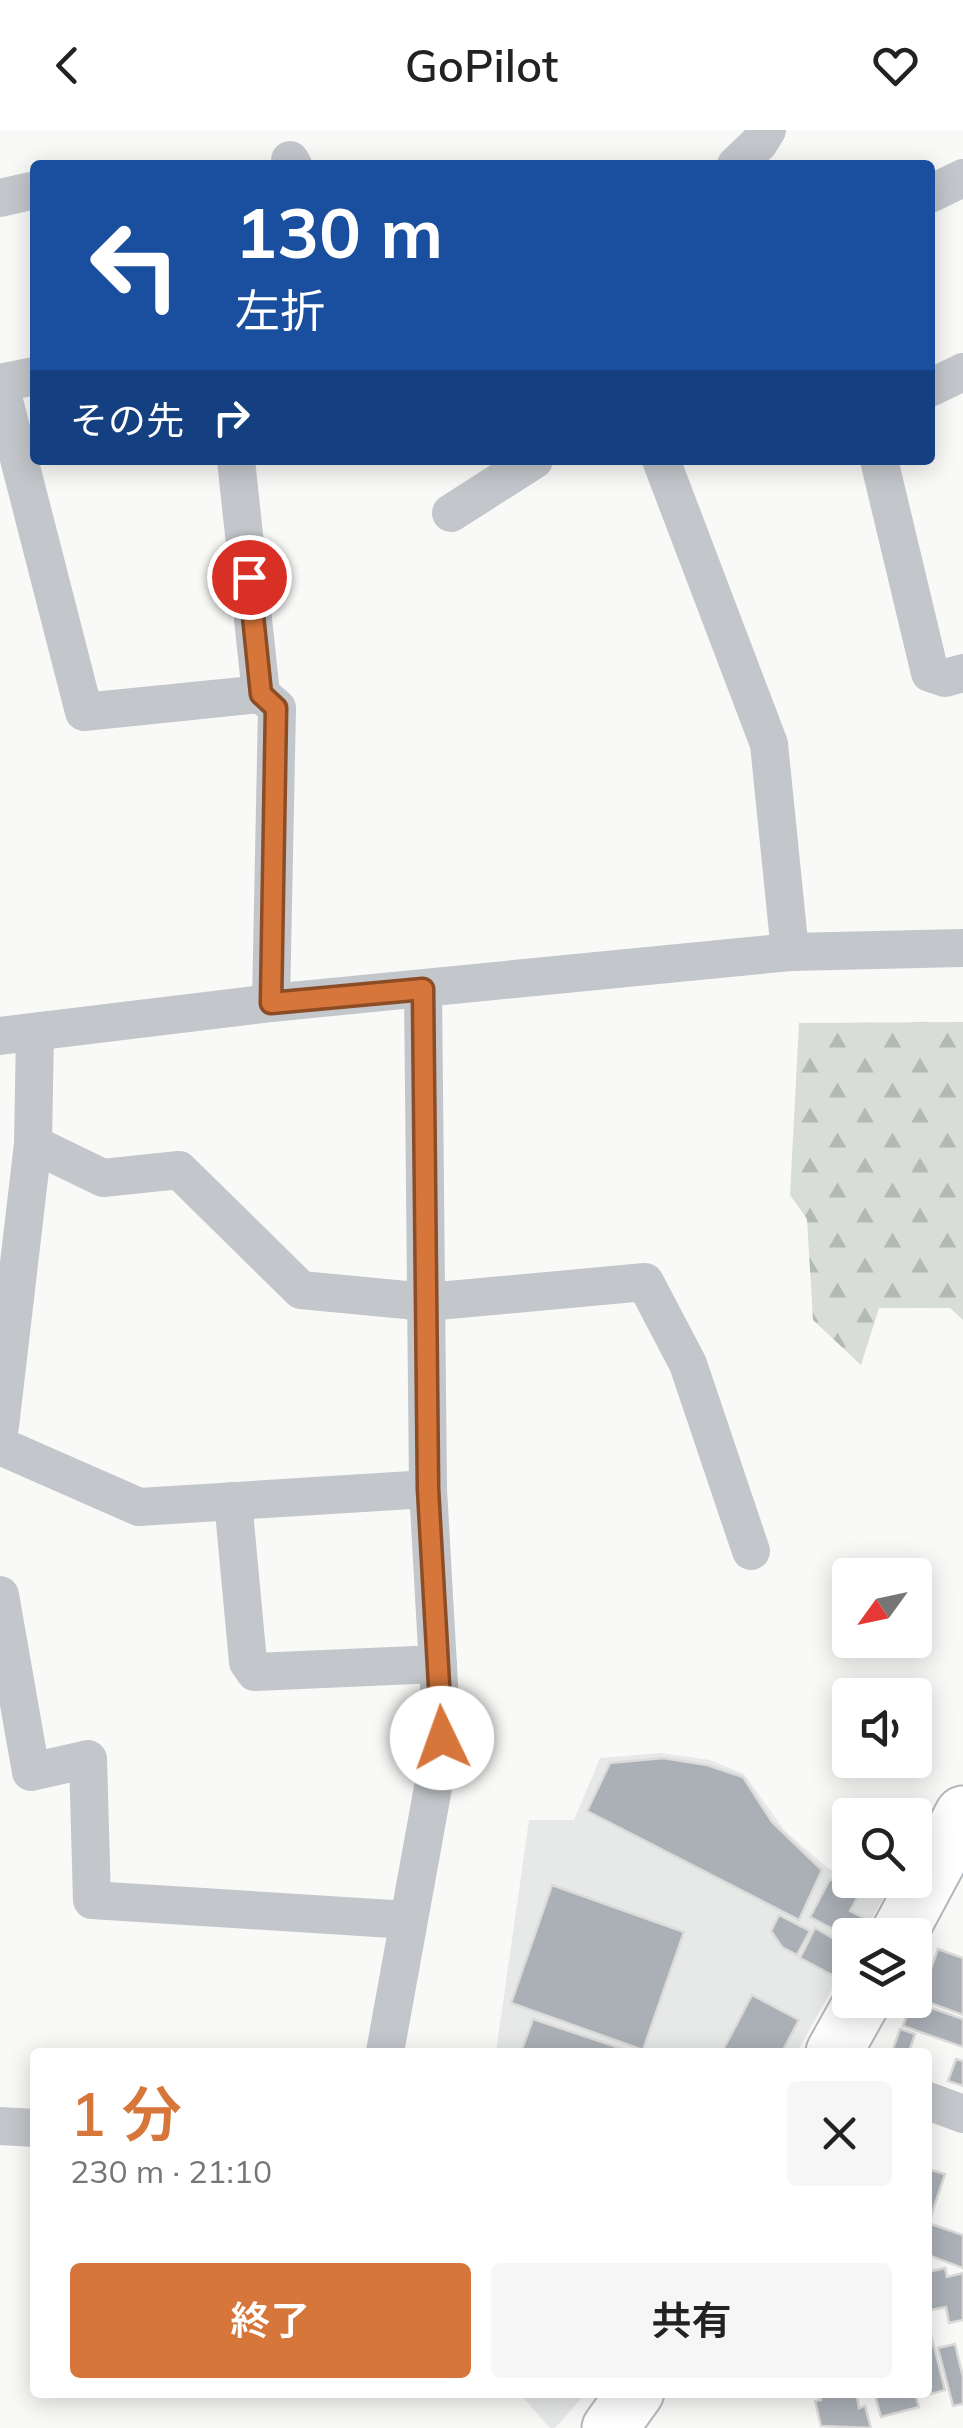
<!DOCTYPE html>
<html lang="ja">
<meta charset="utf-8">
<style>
body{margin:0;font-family:Mulish,"Noto Sans JP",sans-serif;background:#f6f6f6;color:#222;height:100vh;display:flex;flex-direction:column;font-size:38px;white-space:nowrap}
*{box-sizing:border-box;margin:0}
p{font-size:32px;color:#767676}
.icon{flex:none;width:55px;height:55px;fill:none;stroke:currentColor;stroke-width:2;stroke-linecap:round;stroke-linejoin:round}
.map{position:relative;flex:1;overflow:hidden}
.details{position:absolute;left:30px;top:1918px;width:902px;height:350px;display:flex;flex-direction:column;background:#fff;border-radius:10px;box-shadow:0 5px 25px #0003}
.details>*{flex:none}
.hud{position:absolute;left:30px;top:30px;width:905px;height:305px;border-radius:10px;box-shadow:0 5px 25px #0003;background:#1a4fa0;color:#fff;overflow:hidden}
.needle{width:65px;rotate:237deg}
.fabs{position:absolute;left:832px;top:1428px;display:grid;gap:20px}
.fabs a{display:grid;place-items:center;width:100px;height:100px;border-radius:10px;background:#fff;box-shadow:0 5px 25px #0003;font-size:50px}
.pin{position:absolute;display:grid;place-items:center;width:85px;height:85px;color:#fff;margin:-42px;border:5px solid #fff;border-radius:50%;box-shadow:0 2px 10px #0007}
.me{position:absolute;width:110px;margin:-55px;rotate:357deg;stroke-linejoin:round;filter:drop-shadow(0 0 8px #0008)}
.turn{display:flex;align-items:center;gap:35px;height:210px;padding:0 40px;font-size:45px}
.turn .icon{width:130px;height:130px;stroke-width:2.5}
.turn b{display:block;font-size:70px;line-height:85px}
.then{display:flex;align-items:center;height:95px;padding:0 40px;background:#0003;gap:20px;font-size:38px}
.round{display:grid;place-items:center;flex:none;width:105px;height:105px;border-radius:10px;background:#f6f6f6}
.head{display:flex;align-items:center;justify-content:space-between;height:170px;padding:0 40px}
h1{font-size:60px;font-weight:600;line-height:75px;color:#d7763a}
.cta{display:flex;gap:20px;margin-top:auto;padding:20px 40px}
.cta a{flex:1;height:115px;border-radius:10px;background:#d7763a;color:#fff;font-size:40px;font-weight:600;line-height:115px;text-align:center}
.cta a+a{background:#f6f6f6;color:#222}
header{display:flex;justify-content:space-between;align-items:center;height:130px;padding:0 40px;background:#fff;font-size:45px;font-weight:600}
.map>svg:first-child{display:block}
.built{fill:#e7e8e8}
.forest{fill:url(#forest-firs)}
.building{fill:#abb0b7;stroke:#dbdbd9;stroke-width:2.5}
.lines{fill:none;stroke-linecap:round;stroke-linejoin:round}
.primary-casing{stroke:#b4b8bd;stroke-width:59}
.minor{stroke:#c3c6ca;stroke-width:38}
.primary{stroke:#fff;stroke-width:55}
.route-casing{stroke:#8c4d26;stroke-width:25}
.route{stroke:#d7763a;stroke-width:18}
</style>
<header><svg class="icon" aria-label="back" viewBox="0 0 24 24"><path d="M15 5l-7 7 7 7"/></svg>GoPilot<svg class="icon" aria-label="heart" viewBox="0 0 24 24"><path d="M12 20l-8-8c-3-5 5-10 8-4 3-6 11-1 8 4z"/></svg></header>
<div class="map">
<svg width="963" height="2298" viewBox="0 0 963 2298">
<defs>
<pattern id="forest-firs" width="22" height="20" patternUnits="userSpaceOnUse" patternTransform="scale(2.5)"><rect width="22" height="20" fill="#d8ded7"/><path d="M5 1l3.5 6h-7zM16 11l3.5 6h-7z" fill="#b3b9b4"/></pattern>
</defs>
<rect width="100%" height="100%" fill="#f9f9f7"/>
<g class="built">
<path d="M661,1623L710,1630L744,1644L785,1701L828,1738L884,1767L862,1805H850V1827L797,1922H496L529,1690H574L600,1628Z"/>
<path d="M529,2262H586V2263L555,2298H550L522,2266Z"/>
</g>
<path class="forest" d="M963,892V1190L950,1178H879L861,1235L813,1190L807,1089L790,1065L799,893Z"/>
<g class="building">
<path d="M663,1628L707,1635L743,1647L772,1692L822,1740L799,1790L587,1681L610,1633Z"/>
<path d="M830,1749L861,1761L850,1781L866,1789L858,1805H850V1808L810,1787Z"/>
<path d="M552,1755L684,1802L643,1920L511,1873Z"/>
<path d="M779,1785L810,1801L797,1825L782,1817L771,1801Z"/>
<path d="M815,1798L848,1817L832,1845L800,1828Z"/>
<path d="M938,1819L963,1828V1885L920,1869Z"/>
<path d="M752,1865L799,1890L782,1922H722Z"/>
<path d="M912,1871L963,1889V1917L903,1896Z"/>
<path d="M533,1889L632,1922H521Z"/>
<path d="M900,1899L915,1904L909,1922H892Z"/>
<path d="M956,1929L963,1931V1956L948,1951Z"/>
<path d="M928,2039L945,2044L928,2095Z"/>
<path d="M931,2094L963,2105V2138L928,2125V2105Z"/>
<path d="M945,2138L947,2147L963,2143V2190L949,2193L946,2177L931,2180L928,2164V2142Z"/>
<path d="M928,2205H931L945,2260L931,2264L928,2251Z"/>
<path d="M955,2214L963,2247V2274L953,2276L938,2218Z"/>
<path d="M819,2262H856L859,2278L865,2276L871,2298L821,2296L815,2271L821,2270Z"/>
<path d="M874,2262H915L919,2277L881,2287Z"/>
</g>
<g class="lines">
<g class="primary-casing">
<g id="primary">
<path d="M898,1805L963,1684"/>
<path d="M834,1922L863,1870"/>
<path d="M610,2298L636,2262"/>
</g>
</g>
<g class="minor">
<path d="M290,30L293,35"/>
<path d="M736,35L759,13L767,0"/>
<path d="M930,64L963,48"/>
<path d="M0,68L35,60"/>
<path d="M0,253L35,246"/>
<path d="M0,255L84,582L261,564"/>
<path d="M930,258L963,242"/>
<path d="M236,330L261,564L277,578L271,873"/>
<path d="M661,330L769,614L790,822"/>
<path d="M879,330L930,543L945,548L963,543"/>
<path d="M451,383L534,330"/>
<path d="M0,906L271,873L790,822L963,818"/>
<path d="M33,1014L103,1048L179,1040L301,1160L427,1172L645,1152L688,1234L751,1421"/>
<path d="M0,1296L33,1014L35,902"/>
<path d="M0,1316L139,1377L428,1359"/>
<path d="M233,1371L248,1532L255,1542L438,1534"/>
<path d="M0,1465L31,1642L88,1629L92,1770L408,1790"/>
<path d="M385,1922L442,1608L428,1359L423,859"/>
<path d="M928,1971L963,1984"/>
<path d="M0,1996L35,1998"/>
</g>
<use href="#primary" class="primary"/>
</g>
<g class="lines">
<g class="route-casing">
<path id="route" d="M249,447L261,564L276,578L271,873L423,859L428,1359L442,1608"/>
</g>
<use href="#route" class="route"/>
</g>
</svg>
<div class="fabs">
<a><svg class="needle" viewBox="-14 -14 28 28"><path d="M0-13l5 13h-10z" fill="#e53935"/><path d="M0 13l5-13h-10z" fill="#767676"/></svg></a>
<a><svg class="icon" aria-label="sound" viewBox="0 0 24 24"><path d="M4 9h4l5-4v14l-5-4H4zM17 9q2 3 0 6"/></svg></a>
<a><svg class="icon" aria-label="search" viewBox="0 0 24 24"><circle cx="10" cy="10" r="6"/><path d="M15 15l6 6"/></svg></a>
<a><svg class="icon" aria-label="layers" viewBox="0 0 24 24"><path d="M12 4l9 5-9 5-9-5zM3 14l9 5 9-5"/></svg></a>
</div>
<div class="pin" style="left:249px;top:447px;background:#d93025"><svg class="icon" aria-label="arrive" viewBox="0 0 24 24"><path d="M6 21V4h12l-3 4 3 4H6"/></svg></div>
<svg class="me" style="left:442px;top:1608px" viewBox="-20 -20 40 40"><circle r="19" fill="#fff"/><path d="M0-13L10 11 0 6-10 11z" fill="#d7763a"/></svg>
<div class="hud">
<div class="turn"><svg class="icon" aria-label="left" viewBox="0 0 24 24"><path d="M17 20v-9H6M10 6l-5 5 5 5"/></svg><div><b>130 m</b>左折</div></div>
<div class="then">その先<svg class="icon" aria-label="right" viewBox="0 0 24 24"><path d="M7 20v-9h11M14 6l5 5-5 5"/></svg></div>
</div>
<section class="details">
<div class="head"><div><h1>1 分</h1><p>230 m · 21:10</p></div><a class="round"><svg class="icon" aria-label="close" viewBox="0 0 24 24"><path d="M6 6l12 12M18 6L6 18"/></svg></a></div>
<div class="cta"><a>終了</a><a>共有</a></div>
</section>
</div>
